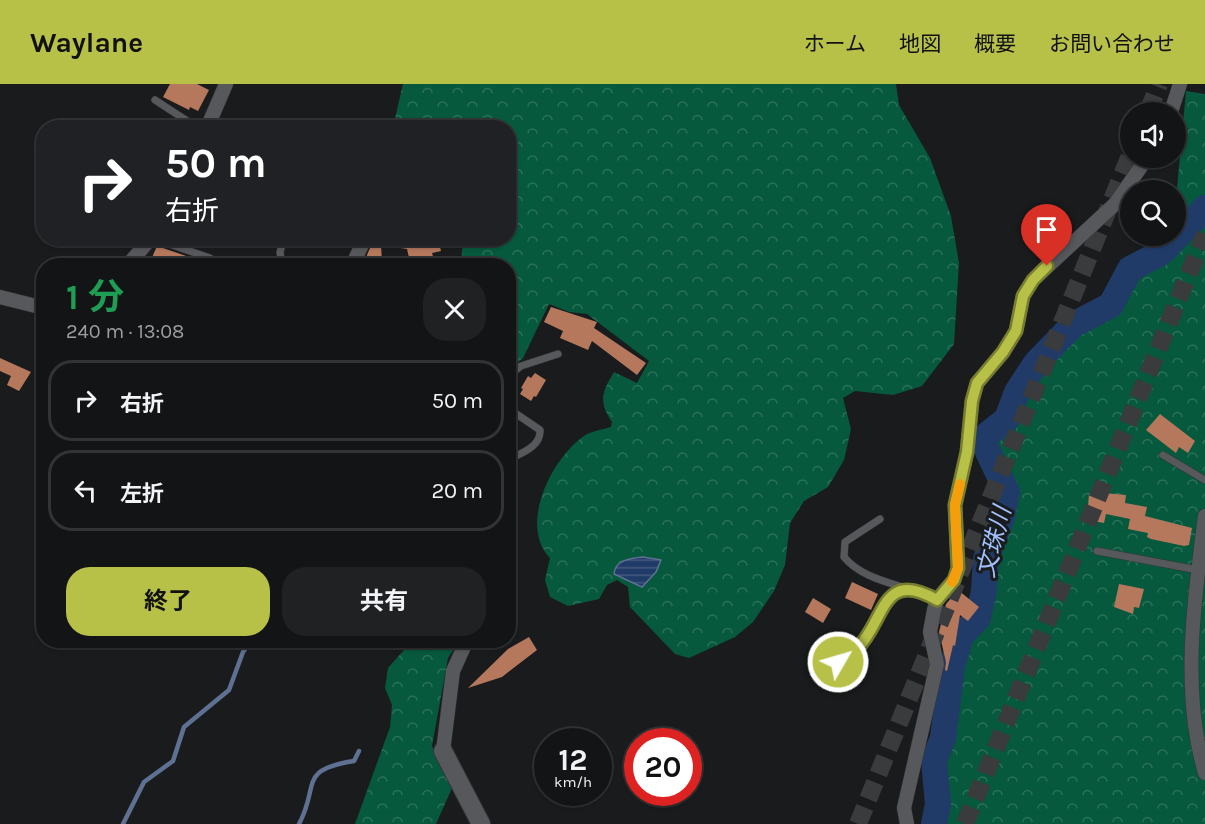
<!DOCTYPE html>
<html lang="ja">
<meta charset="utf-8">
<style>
body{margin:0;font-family:Karla,"Noto Sans JP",sans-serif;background:#202123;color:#f1f3f6;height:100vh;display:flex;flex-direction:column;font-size:22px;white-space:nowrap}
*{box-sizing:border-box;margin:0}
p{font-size:20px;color:#9d9ea1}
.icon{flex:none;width:33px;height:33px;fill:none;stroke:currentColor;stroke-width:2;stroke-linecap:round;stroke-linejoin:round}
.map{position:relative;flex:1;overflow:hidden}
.sheet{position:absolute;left:36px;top:174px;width:480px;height:390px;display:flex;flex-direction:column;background:#131416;border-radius:24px;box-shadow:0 2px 4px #0004,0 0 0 2px #323335}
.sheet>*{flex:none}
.banner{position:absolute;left:36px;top:36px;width:480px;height:126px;border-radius:24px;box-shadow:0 2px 4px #0004,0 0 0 2px #323335;background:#202124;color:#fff;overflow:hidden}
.controls{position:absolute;left:1120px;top:18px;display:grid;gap:12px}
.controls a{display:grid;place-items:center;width:66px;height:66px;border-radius:50%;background:#131416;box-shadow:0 2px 4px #0004,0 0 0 2px #323335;font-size:30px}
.speed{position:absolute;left:534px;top:644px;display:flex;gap:12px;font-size:30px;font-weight:700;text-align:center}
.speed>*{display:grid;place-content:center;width:78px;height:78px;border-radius:50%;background:#131416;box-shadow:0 2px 4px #0004,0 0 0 2px #323335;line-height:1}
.speed small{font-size:15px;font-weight:400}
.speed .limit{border:9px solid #d22;background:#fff;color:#111}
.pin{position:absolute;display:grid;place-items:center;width:51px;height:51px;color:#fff;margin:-62px -26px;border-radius:50% 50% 50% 0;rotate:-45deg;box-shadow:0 0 6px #0007}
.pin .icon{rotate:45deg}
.me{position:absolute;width:66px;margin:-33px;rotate:52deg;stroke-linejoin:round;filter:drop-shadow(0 0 4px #0008)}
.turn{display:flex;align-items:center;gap:21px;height:126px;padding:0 30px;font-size:27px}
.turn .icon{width:78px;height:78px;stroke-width:2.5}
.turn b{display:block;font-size:42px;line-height:51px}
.round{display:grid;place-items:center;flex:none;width:63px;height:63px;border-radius:24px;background:#202123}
.headline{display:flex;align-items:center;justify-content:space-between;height:102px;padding:0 30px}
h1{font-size:36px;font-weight:700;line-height:45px;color:#1e9e55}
.primary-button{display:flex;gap:12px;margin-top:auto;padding:12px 30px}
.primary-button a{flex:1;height:69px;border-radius:24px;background:#b7c148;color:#111;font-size:24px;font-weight:700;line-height:69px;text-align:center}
.primary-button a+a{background:#202123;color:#f1f3f6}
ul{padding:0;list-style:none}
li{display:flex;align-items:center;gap:18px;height:81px;margin:0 12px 9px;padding:0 18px;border:3px solid #323335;border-radius:24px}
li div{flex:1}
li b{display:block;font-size:22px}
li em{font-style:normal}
header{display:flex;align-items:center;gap:36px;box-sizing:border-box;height:84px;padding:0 30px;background:#b7c148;color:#111}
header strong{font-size:28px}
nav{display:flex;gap:33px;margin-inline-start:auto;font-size:21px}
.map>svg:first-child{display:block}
.forest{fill:url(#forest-crowns)}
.water{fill:url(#water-rules);stroke:#5f7192;stroke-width:1.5}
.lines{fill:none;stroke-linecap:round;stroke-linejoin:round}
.stream{stroke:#5f7192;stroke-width:4.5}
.river{stroke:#213b69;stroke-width:26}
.building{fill:#b5785d}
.highway-tunnel{stroke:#393b3d;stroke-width:18;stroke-dasharray:18 9;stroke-linecap:butt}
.lane-casing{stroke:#343536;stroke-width:8}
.street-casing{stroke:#343536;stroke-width:15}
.secondary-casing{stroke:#343536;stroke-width:20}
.lane{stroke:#57585b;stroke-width:7}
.street{stroke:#57585b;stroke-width:14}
.secondary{stroke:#57585b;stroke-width:18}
.route-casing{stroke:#777d2f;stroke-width:15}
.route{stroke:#b7c148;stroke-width:10}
.slow{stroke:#f59e0b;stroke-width:10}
.labels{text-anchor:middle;stroke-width:6;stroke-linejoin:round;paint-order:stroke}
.water-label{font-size:24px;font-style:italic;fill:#9fc1fd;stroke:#191b1d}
</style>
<header>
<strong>Waylane</strong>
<nav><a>ホーム</a><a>地図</a><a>概要</a><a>お問い合わせ</a></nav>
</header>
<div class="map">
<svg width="1205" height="740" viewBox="0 0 1205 740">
<defs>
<pattern id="forest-crowns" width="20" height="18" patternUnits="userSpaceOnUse" patternTransform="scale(1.5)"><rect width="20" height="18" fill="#06593d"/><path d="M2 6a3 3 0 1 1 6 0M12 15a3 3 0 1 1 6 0" fill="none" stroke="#2b715a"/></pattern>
<pattern id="water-rules" width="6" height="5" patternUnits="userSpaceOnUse" patternTransform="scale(1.5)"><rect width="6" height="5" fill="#213b69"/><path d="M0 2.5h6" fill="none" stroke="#42587f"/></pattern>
</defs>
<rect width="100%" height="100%" fill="#191b1d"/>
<g class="forest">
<path d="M403,0H896L899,21L930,74L951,132L959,179L954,260L922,302L893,311L855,307L843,314L851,345L844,376L828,403L804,417L790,439L785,481L774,507L753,538L735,553L689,574L675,570L630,523L628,503L617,496L607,501L599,515L568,522L550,513L545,496L550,474C518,441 552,374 584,352C591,347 602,346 611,343L612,338C598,317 602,308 614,288L637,299L649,277L587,230L569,228L549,220L523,274L509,286L508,182L461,181L463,155L508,154V44L393,43Z"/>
<path d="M1186,7L1205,10V740H940L943,720L937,677L948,658L952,598L957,573L965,553L977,540L981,530L990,473L1005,432L1008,408L986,358L1010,335L1021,310L1040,282L1054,274L1073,245L1115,226L1134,189L1165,152H1176V115Z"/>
<path d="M412,557H459L448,574L432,662L452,704L436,740H355L390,643L392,621L385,604L388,584Z"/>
</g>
<path class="water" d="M643,473L661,476L656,488L642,503L614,490C615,476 631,474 643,473Z"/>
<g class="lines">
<g class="stream">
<path d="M123,740L144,698L173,677L184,643L229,606L243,568L252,556"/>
<path d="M299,740C320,701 297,686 354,677L359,667"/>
</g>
<path class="river" d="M934,740L938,720L934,677L943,654L952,583L961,552L978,534L984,507L986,475L1002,433L1007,408L982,355L1007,335L1017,308L1036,279L1073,241L1111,221L1130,185L1161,169L1205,124"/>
</g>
<g class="building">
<path d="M170,0H197L209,6L198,27L190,23L189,26L163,13Z"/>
<path d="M171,154H199L196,163Z"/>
<path d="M380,154H438L441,167L432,169L436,182H411L407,165L381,161L382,178L380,182H368L367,171L373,157Z"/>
<path d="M157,162L192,174L189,182H158L150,178Z"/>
<path d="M551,223L597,238L594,244L646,279L637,291L592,257L588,266L560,254L563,247L544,238Z"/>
<path d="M0,274L31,288L19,307L7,301L11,292L0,287Z"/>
<path d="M535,289L546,296L536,313L534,312L531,317L520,310L523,305L521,304L528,292L531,294Z"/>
<path d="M1160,330L1195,357L1188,369L1179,363L1176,369L1146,346Z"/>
<path d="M1092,408L1126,411L1125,419L1147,423L1145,432L1192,444L1189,461L1184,462L1151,455L1147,453L1148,449L1128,445L1130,435L1106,430L1104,439L1087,436L1089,410Z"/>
<path d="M852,498L878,510L871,526L845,514Z"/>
<path d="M1119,500L1144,505L1139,524L1134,523L1133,530L1114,523Z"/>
<path d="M958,506L979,523L968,537L960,531L955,562L953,561L947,587L945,586L946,578L939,548L946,520Z"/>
<path d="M813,514L831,525L823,539L805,528Z"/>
<path d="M529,553L537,566L502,593L468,604L508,565Z"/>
</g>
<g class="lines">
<g class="highway-tunnel">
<path d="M1148,28L1159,0"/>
<path d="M858,740L1131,69"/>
<path d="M965,740L1205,150"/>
</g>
<g class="lane-casing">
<g id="lane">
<path d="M155,16L198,44"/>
<path d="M152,154L210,174"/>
<path d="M282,182L280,168L284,154"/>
<path d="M508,292L521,282L558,270"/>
<path d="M508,322L512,327L540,346C541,363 521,369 508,376"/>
<path d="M1163,371L1205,396"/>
<path d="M880,435L845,458L844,473C859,491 883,497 905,504"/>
<path d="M1097,467L1198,486"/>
<path d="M818,591C830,583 847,575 857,565C886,536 881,484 937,516"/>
</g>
</g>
<g class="street-casing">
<g id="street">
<path d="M1171,28L1180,0"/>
<path d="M207,44L226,0"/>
<path d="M127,182L151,154"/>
<path d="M352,182L365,154"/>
<path d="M0,213L44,224"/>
<path d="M1205,432C1194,515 1181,608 1205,689"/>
<path d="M443,667L453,587L467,556"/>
<path d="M907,740L904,724L937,580L930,548L934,526L937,516L954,496L958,484L955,421L967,368L972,317L977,299L1003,269L1016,247L1023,212L1033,196L1115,120L1147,74"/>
</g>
</g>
<g class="secondary-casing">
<path id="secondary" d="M443,667L481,740"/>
</g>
<use href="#lane" class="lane"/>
<use href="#street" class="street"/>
<use href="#secondary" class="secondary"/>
</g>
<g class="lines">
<g class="route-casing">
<path id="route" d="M838,578C844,574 852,570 857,565C886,536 881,484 937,516L954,496L958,484L955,421L967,368L972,317L977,299L1003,268L1016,247L1023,212L1033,196L1047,182"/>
</g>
<use href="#route" class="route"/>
<path class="slow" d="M952,498L958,484L955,421L960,400"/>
</g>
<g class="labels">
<g class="water-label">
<text transform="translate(994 458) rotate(-76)" y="8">文珠川</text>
</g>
</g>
</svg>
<div class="controls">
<a><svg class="icon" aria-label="sound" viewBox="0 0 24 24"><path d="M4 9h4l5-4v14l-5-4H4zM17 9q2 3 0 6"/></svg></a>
<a><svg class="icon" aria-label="search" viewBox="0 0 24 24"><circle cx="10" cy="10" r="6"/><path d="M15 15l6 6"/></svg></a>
</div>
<div class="speed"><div>12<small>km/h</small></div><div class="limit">20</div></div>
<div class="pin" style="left:1047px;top:182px;background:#d93025"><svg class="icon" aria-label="arrive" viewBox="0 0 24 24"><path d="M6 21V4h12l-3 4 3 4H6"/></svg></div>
<svg class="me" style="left:838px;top:578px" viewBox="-20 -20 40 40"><circle r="17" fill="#b7c148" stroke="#fff" stroke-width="3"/><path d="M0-11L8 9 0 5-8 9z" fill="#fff"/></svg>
<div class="banner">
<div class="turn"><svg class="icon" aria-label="right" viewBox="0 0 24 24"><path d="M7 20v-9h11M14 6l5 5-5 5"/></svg><div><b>50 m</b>右折</div></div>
</div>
<section class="sheet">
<div class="headline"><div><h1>1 分</h1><p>240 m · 13:08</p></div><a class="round"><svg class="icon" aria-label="close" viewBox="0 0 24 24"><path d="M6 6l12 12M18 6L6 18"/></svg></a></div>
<ul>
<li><svg class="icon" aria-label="right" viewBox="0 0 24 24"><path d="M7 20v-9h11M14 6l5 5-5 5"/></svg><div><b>右折</b></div><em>50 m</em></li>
<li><svg class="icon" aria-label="left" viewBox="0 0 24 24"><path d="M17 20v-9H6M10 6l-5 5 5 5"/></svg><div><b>左折</b></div><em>20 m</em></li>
</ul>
<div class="primary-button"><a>終了</a><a>共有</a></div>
</section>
</div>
